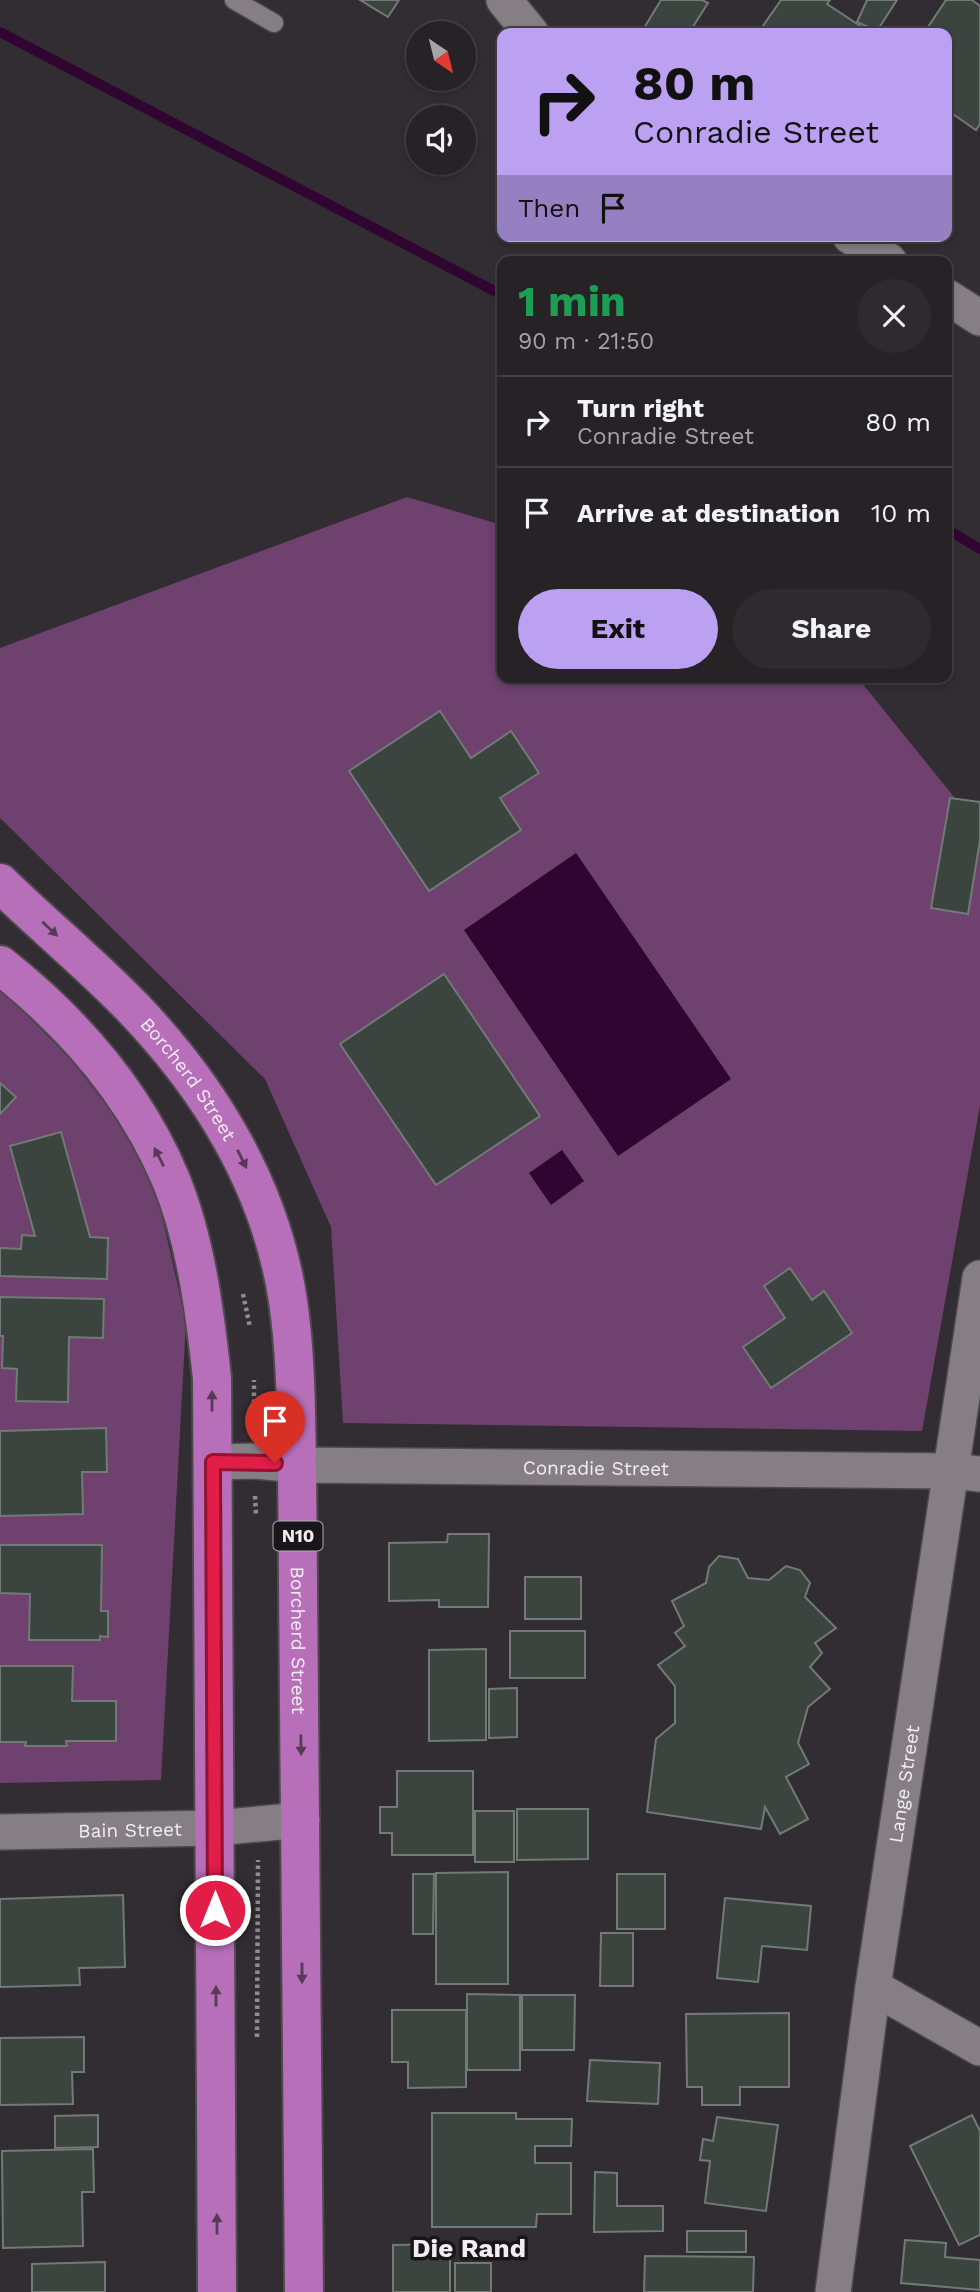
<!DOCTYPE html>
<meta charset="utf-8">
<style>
body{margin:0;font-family:"Work Sans",sans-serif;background:#2e2a2e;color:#f1f3f6;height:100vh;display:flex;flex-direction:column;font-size:26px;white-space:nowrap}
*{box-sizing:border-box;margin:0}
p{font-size:23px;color:#a4a4a7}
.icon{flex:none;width:38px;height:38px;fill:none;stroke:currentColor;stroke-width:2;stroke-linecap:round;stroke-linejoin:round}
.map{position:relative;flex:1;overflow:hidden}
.details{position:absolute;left:497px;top:256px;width:455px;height:427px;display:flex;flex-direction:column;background:#262226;border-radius:14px;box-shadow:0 4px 10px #0003,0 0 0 2px #423f43}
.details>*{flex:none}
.hud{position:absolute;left:497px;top:28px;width:455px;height:214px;border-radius:14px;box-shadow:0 4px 10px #0003,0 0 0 2px #423f43;background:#bca0f2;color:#111;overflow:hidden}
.needle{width:46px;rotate:145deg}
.fabs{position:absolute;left:406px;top:21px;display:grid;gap:14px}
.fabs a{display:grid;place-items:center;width:70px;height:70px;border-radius:50%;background:#262226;box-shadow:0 4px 10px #0003,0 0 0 2px #423f43;font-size:35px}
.pin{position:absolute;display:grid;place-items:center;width:60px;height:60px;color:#fff;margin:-72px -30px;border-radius:50% 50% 50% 0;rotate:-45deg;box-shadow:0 0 7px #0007}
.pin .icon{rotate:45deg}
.me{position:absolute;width:77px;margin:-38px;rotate:0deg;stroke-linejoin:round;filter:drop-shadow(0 0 5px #0008)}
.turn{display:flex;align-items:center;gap:24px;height:147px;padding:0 21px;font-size:32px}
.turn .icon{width:91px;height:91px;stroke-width:2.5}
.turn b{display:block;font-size:49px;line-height:60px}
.then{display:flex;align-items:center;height:66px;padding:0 21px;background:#0003;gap:14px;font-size:26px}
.round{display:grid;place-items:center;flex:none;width:74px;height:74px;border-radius:37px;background:#2e2a2e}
.headline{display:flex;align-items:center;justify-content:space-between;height:119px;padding:0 21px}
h1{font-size:42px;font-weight:700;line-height:52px;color:#1e9e55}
.cta{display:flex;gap:14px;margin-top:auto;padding:14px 21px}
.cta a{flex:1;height:80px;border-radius:42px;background:#bca0f2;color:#111;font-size:28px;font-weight:700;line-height:80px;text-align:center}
.cta a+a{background:#2e2a2e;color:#f1f3f6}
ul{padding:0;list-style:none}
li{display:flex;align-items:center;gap:21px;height:91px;padding:0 21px;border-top:2px solid #423f43}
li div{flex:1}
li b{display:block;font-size:26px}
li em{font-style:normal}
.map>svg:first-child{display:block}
.green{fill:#6e416f}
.water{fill:#300532}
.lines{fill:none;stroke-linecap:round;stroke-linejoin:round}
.stream{stroke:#300532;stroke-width:10}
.building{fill:#3c4440;stroke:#717a75;stroke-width:2}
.lane-casing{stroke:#4e494d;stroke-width:21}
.street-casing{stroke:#4e494d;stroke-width:38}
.highway-casing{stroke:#4e494d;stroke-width:42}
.path{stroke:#908b8f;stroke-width:4.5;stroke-dasharray:3.5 3.5;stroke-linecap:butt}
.lane{stroke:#857f85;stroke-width:18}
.street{stroke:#857f85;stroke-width:35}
.highway{stroke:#b76fb9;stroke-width:38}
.oneway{fill:#583a58}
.route-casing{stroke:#92132f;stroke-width:18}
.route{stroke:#e11d48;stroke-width:12}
.labels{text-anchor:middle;stroke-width:7;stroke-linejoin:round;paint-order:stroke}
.shield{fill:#181618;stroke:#b0acaf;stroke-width:2}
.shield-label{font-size:18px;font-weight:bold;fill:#f1edf0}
.street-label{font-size:19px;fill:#f1edf0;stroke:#181618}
.district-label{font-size:26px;font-weight:bold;fill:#f1edf0;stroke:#181618}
</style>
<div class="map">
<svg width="980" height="2292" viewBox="0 0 980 2292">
<rect width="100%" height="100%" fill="#322d32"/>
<g class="green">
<path d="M407,497L502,525V677H857L980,829V1105L922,1431L343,1423L331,1227L265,1079L0,818V648Z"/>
<path d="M0,987L72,1061L120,1123L157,1194L186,1322L161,1780L0,1783Z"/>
</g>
<g class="water">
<path d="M576,853L731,1079L618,1156L464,930Z"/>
<path d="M562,1150L584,1181L551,1205L529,1173Z"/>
</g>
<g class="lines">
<g class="stream">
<path d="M0,32L502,295"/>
<path d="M947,529L980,549"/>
</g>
</g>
<g class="building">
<path d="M360,0H399L388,17Z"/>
<path d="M661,0H702L708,3L689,33H641Z"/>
<path d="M781,0H830L827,4L871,33H758Z"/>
<path d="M867,0H897L877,31L857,22Z"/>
<path d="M946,0H972L980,6V124L976,130L947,110V33H924Z"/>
<path d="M440,711L471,758L511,731L539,773L500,798L521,830L429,891L349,771Z"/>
<path d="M950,798L980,802V840L968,914L931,908Z"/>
<path d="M444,974L540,1116L436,1185L340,1044Z"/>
<path d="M0,1083L16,1097L0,1114Z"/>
<path d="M61,1132L90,1237L108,1238L107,1279L0,1276V1248L21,1249L22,1235L35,1236L10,1146Z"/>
<path d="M790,1268L812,1300L824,1291L852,1333L771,1388L743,1347L785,1318L764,1286Z"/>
<path d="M0,1297L104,1299L103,1338L69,1337L68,1402L16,1401L17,1369L2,1368L3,1336H0Z"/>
<path d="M106,1428L107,1472H82L83,1514L0,1516V1431Z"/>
<path d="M448,1534H489L488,1607H439V1600L389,1601V1543L447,1542Z"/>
<path d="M0,1545H102L101,1611H108V1637L100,1636V1640H29L30,1594L0,1593Z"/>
<path d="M719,1556L738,1559L748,1578L769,1580L786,1566L800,1570L810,1583L805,1597L836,1628L815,1643L822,1653L810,1667L830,1689L808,1707L798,1743L809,1764L786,1777L808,1819L780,1834L765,1807L761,1829L647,1812L656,1739L675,1723V1686L658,1665L685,1646L675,1633L684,1626L672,1601L706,1583L709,1567Z"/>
<rect x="525" y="1577" width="56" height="42"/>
<rect x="510" y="1631" width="75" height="47"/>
<path d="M486,1649V1740L429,1741V1650Z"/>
<path d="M0,1666H73L72,1701H116V1741H66L67,1746H25L26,1742H0Z"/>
<path d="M517,1688V1737L489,1738V1689Z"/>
<path d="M397,1771H473V1855H392V1833H380V1807H397Z"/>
<path d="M517,1809H588V1859L517,1860Z"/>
<rect x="475" y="1811" width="39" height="51"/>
<path d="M508,1872V1984H436V1873Z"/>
<path d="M413,1874H434L433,1934H413Z"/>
<rect x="617" y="1874" width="48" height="55"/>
<path d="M123,1895L125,1967L79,1968L80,1985L0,1987V1899Z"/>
<path d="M725,1898L811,1906L807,1950L762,1946L758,1982L717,1978Z"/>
<path d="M601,1933H633V1986H600Z"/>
<path d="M467,1994L520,1995V2070H467Z"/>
<path d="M522,1995H575L574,2050H522Z"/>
<path d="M392,2010H466V2087L408,2088V2062H392Z"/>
<path d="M789,2013V2087H740V2105H702V2087H687L686,2014Z"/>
<path d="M84,2037V2072H72L73,2104L0,2105V2038Z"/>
<path d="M590,2060L660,2063L658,2104L587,2101Z"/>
<path d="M432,2113H516V2119H572L571,2146H535V2163H571V2214H537L536,2227H432Z"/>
<path d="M98,2115V2147L55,2148V2116Z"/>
<path d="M972,2115L980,2131V2235L959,2245L910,2146Z"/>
<path d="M717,2117L778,2125L766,2211L705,2203L710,2161L700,2160L703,2139L713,2141Z"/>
<path d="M93,2149L94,2192H82L83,2246L3,2248L2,2151Z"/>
<path d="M595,2172L617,2173V2206H663V2231L594,2232Z"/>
<rect x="687" y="2231" width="59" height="21"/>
<path d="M905,2240L946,2243L945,2257L980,2260V2290L901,2283Z"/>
<path d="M450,2244V2292H393V2245Z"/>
<path d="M645,2256L754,2257L753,2292H644Z"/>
<path d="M105,2262V2292H32V2264Z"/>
<rect x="455" y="2263" width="36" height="29"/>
</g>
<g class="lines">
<g class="lane-casing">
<path id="lane" d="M234,0L274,23"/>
</g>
<g class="street-casing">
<g id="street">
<path d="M504,0L531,33"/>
<path d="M850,236L889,261"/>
<path d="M947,297L980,318"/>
<path id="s1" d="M213,1462L254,1461L297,1465L953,1471L980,1474"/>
<path id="s2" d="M0,1832L215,1828L302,1820"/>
<path d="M873,1987L980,2048"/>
<path id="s3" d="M833,2292L873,1987L980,1278"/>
</g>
</g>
<g class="highway-casing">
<g id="highway">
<path id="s4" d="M0,883C44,926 92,965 135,1010C212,1091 271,1189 288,1301C296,1355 296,1410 297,1465L304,2292"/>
<path d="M0,965C72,1022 135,1094 171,1180C196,1241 205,1313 212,1378L217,2292"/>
</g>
</g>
<g class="path">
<path d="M243,1294L250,1327"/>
<path d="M254,1424V1380"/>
<path d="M255,1496L256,1515"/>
<path d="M257,2037L258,1860"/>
</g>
<use href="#lane" class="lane"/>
<use href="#street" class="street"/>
<use href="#highway" class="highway"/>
</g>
<defs><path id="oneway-solid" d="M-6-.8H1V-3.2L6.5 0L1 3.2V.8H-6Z" transform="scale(1.75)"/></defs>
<g class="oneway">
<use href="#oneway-solid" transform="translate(50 929) rotate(43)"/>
<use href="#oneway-solid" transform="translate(159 1157) rotate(-117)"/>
<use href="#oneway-solid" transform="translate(242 1159) rotate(64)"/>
<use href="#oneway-solid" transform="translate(212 1401) rotate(-90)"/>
<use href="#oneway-solid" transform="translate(301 1745) rotate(89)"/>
<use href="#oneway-solid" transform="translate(302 1973) rotate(90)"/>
<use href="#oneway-solid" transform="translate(216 1996) rotate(-90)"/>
<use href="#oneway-solid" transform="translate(217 2224) rotate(-90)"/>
</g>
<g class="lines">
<g class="route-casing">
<path id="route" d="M215,1910L213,1462L275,1463"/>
</g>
<use href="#route" class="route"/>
</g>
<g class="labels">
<rect class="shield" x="273.5" y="1521.5" width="49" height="29" rx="5"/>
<g class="shield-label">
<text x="298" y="1542">N10</text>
</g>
<g class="street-label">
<text dy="7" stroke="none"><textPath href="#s4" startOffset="273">Borcherd Street</textPath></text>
<text dy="7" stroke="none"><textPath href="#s1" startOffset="383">Conradie Street</textPath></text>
<text dy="7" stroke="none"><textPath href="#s4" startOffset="859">Borcherd Street</textPath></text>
<text dy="7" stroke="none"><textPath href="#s3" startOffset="513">Lange Street</textPath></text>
<text dy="7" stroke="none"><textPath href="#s2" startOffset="130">Bain Street</textPath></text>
</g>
<g class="district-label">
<text x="469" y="2257">Die Rand</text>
</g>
</g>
</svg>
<div class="fabs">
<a><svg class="needle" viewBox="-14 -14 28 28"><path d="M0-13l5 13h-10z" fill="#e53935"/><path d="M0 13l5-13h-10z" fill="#a4a4a7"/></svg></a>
<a><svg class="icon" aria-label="sound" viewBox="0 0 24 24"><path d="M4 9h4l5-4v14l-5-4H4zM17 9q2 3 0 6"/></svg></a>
</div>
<div class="pin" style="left:275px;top:1463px;background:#d93025"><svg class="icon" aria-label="arrive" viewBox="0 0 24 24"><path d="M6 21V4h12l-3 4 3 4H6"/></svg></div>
<svg class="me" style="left:215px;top:1910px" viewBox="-20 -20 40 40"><circle r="17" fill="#e11d48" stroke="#fff" stroke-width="3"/><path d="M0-11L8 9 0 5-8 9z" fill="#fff"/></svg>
<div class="hud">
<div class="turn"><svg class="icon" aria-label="right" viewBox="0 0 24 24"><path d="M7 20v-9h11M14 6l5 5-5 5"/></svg><div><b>80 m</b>Conradie Street</div></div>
<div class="then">Then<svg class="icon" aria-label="arrive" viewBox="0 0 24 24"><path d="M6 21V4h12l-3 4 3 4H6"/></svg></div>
</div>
<section class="details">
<div class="headline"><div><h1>1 min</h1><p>90 m · 21:50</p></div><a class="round"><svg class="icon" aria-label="close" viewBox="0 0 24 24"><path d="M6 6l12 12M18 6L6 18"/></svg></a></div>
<ul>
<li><svg class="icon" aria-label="right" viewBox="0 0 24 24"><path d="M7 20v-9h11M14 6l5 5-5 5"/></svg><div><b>Turn right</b><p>Conradie Street</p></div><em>80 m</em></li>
<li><svg class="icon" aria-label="arrive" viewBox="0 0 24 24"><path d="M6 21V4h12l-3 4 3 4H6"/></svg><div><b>Arrive at destination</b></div><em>10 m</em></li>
</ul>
<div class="cta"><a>Exit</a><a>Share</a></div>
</section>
</div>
